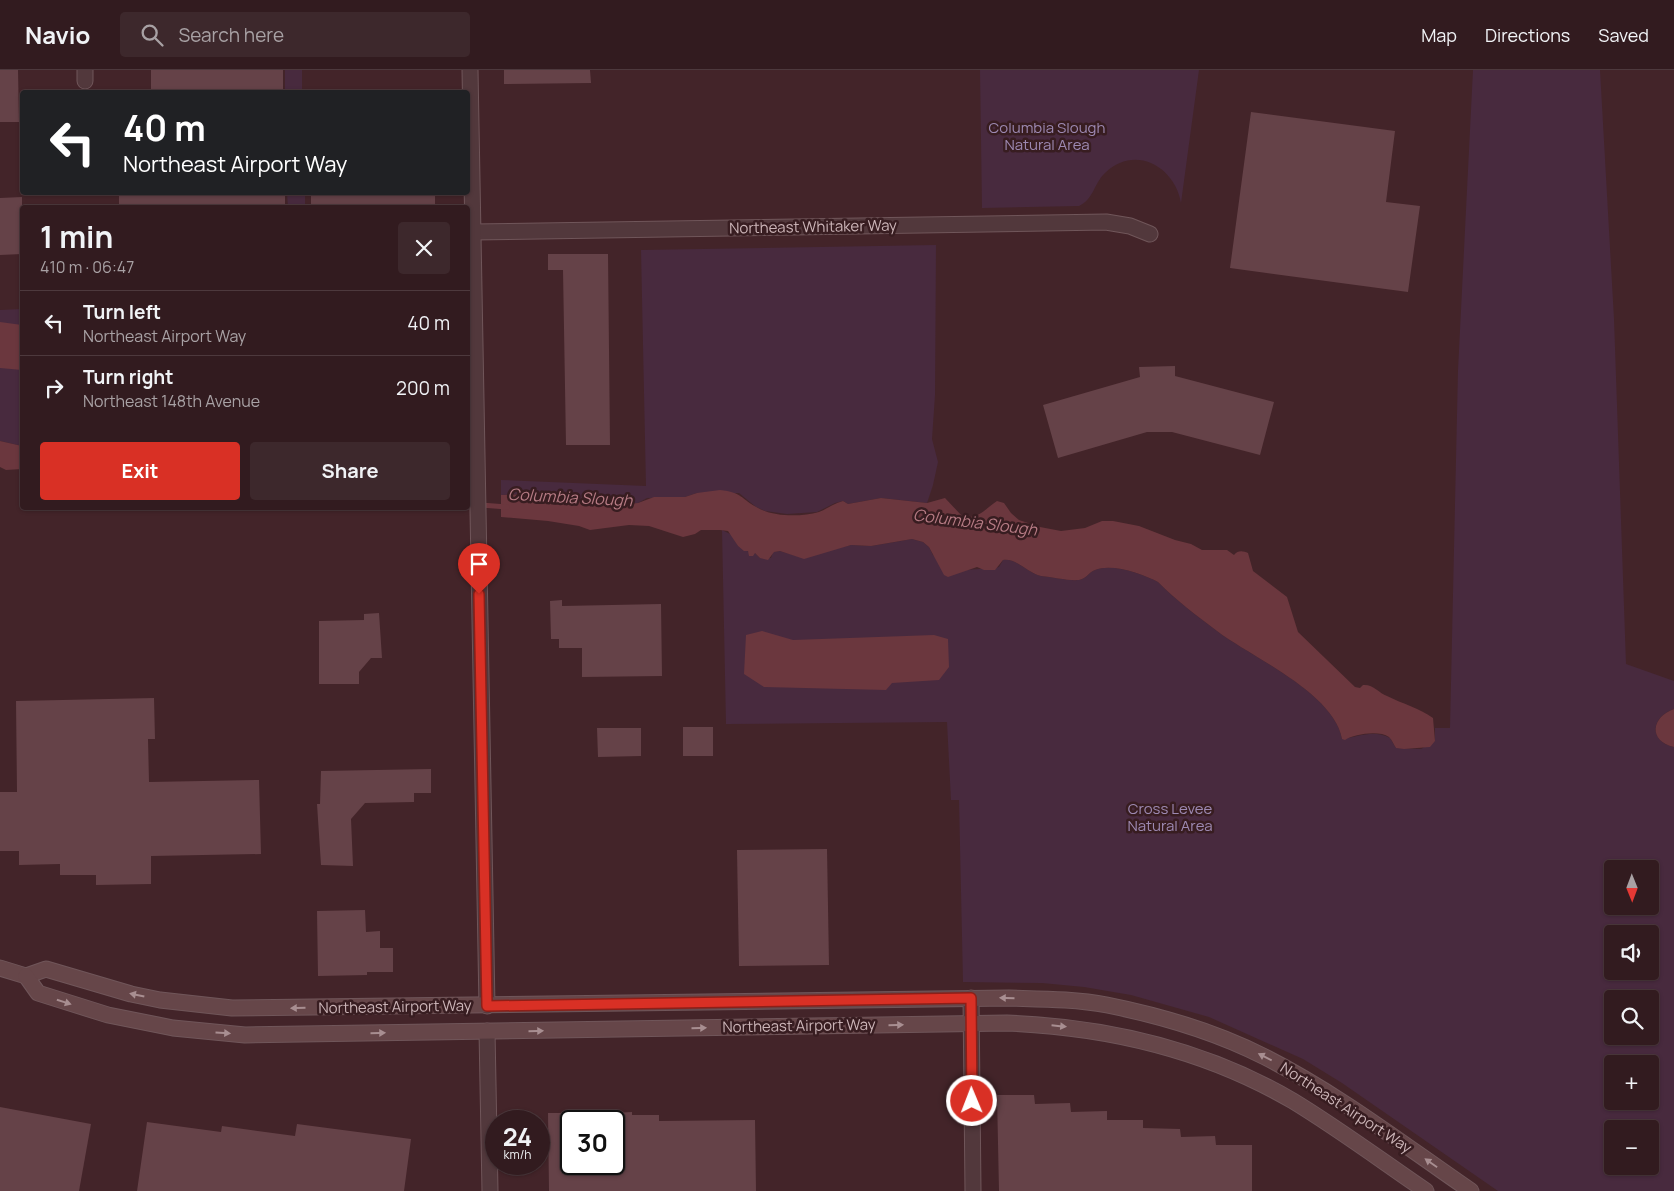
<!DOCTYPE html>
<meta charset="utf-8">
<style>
body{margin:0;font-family:Manrope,sans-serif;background:#3d282c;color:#f1f3f6;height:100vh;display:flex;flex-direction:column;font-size:19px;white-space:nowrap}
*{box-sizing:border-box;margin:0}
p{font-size:16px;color:#a8a1a4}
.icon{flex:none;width:28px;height:28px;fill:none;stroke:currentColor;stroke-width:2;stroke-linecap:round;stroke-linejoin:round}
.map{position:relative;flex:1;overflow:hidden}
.side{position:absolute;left:20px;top:135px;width:450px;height:305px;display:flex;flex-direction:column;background:#321b1f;border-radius:5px;box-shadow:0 1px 4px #0004,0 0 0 1px #4d393d}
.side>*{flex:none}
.hud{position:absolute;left:20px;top:20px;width:450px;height:105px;border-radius:5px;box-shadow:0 1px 4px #0004,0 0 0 1px #4d393d;background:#202124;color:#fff;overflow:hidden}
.needle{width:32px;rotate:179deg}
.buttons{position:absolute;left:1604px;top:790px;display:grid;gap:10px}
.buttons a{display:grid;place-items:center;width:55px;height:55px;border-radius:5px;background:#321b1f;box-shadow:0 1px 4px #0004,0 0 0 1px #4d393d;font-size:25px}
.speed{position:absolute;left:485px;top:1040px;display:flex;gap:10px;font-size:25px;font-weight:700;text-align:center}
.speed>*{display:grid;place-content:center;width:65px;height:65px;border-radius:50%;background:#321b1f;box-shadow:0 1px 4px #0004,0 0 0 1px #4d393d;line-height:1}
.speed small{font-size:12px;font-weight:400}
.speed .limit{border:2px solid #111;border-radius:8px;background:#fff;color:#111}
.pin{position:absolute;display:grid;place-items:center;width:42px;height:42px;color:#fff;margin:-51px -21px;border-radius:50% 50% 50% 0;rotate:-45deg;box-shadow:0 0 5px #0007}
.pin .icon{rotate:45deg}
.me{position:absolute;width:55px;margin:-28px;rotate:359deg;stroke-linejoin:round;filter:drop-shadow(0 0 4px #0008)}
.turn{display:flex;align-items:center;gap:18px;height:105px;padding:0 20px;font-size:22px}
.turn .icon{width:65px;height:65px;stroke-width:2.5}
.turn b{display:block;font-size:35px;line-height:42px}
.round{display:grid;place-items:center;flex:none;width:52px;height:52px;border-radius:5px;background:#3d282c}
.summary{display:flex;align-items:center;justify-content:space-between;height:85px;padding:0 20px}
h1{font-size:30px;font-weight:700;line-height:38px}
.primary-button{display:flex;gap:10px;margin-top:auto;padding:10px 20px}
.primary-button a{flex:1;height:58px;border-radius:5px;background:#d93025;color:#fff;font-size:20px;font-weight:700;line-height:58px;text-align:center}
.primary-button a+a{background:#3d282c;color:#f1f3f6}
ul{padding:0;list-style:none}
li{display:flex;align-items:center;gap:15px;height:65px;padding:0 20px;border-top:1px solid #4d393d}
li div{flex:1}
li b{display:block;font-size:19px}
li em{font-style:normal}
header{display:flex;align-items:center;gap:30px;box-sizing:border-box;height:70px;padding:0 25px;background:#321b1f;border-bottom:1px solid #4d393d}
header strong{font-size:24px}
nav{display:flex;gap:28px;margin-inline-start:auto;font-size:18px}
.search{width:350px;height:45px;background:#3d282c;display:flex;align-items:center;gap:12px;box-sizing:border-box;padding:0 18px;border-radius:5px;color:#a8a1a4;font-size:19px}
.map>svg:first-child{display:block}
.green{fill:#482a3e;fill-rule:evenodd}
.water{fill:#6b373e}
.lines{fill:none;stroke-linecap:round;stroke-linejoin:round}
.stream{stroke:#6b373e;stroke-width:5}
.building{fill:#654248}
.minor-casing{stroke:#70565a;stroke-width:17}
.tertiary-casing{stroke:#70565a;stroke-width:17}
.secondary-casing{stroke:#70565a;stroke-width:17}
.minor{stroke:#52383c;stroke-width:15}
.tertiary{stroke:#52383c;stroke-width:15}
.secondary{stroke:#664649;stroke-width:15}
.oneway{fill:#a88e91}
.route-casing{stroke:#8d1f18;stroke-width:12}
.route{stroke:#d93025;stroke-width:9}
.labels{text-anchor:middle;stroke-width:5;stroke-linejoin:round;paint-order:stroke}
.park-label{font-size:15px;fill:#9d89b2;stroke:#381d21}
.street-label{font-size:15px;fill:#ccb5b8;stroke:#381d21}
.water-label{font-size:16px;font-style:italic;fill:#b67b84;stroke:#381d21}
</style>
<header>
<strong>Navio</strong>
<div class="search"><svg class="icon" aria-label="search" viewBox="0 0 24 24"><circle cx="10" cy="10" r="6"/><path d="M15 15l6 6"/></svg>Search here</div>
<nav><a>Map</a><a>Directions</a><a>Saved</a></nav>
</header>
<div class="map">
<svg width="1674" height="1121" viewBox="0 0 1674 1121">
<rect width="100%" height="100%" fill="#432429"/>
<g class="green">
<rect x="285" y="0" width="17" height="22"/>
<path d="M980,0H1199L1181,133C1175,97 1135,74 1105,103C1094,113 1094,129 1079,136L982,138Z"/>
<path d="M1473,0H1600L1614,249L1626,594L1674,611V639C1651,647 1648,671 1674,677V1121H1498L1342,1013L1303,989L1209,947L1131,925L1084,917L1042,913L963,912L959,730H951L947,652L726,654L722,460L732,465L738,476L753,484L755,483L760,488H771L773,482L780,481L800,487L851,475L871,476L912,469L923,472L929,477L933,485L961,501C975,498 985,500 999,497L1003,490C1017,488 1027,503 1041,506C1053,507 1068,511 1079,510C1086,509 1089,502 1095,500C1112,493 1143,504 1158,512C1176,530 1197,546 1217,561C1251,587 1334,623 1342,669C1359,667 1373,659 1390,668L1396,678L1421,679L1435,671V658H1450L1458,300ZM1612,799H1650V836H1612ZM1612,864H1650V901H1612ZM1612,929H1650V966H1612ZM1612,994H1650V1031H1612ZM1612,1059H1650V1096H1612Z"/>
<path d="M287,123H305V137H288Z"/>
<path d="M936,175L935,325L932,369L938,392L933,415L927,433L881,428L848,434L843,431L835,433L817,442L787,444L765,441L756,437L739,423H697L685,427L647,428L638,433L607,436L541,424L501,425V410L646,416L641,180Z"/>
<path d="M22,239V376L0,371V240Z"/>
</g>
<g class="water">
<path d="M0,252L22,255V300L0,298Z"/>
<path d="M0,371L22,376V399L6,400L0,397Z"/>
<path d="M720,420C742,422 741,429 758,438C774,447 801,447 819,442C827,439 834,433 843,431L848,434L881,428L927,433L945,428L962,446C978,450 985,439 997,431L1004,433L1011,443L1019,450L1040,457L1061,461L1085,458L1102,451H1113L1139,456L1175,470L1191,474L1202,480H1227L1234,485C1238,480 1243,481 1248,483L1253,501L1287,527L1298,562L1355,617L1360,618L1363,615C1373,614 1379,623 1387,626C1403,634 1419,638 1433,648L1435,671L1430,677L1404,679L1396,678C1394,675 1392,670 1389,667C1379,660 1354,664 1345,670L1342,669C1334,623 1251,587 1217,561C1197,546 1176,530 1158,512C1143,504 1112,493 1095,500C1089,502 1086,509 1079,510C1068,511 1053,507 1041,506C1027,503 1017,488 1003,490L995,500H984L977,497L948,507L944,505L929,477L923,472L912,469L871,476L851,475L804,489L780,481L774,482L768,490L760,488L755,483L753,486H749L748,481H744L738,476L728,461L720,460H701L695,464L683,467L649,456L629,455L590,460L579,456L548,451L501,447V425L541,424L607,436L638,433L654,427H685L697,423Z"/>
<path d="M762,561L793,570L934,565L948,569L949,597L939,610L892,613L886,620L764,617L744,604L746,565Z"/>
<path d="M1674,639V677C1648,671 1651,647 1674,639Z"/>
</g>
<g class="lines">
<path class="stream" d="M468,434L507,437"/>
</g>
<g class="building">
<path d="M0,0H18L19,52H0Z"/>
<rect x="151" y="0" width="132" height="22"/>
<path d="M504,0H590L591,13L504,14Z"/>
<path d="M1251,42L1395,61L1386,132L1420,136L1408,222L1230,198Z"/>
<path d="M167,122H285V138H119V126L168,125Z"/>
<rect x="311" y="122" width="124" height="16"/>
<path d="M22,127V184L0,185V128Z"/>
<path d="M548,184H608L610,375H566L563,200H548Z"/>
<path d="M1175,296V306L1274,332L1260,385L1172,362H1147L1058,388L1043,335L1140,307L1139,297Z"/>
<path d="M562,530V536L661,534L662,606L582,607V578H559V569H551L550,531Z"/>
<path d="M379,543L382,588H371L359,602V614H319V551L364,550V544Z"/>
<path d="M154,628L155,669H148L149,712L259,710L261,784L151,786V814L96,815V805H60V794L19,795V781H0V722H17L16,631Z"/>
<rect x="683" y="657" width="30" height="29"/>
<path d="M597,658H641V686L598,687Z"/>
<path d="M431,699V723H414V732L365,733L351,749L353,796L321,795L317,734H320L321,701Z"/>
<path d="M827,779L829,895L739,896L737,780Z"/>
<path d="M365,840L366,862L380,861V878H393V902H367V905L318,906L317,841Z"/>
<path d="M997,1025H1034L1035,1034L1070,1033L1071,1042L1107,1041V1050H1143V1058L1180,1059L1181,1067L1215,1066L1216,1075H1252V1121H999Z"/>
<path d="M0,1037L91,1054L79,1121H0Z"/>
<path d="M632,1042V1045H659V1051L755,1050L756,1121H549L548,1043H571V1094H614V1043Z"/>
<path d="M147,1052L221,1062L222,1056L295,1066L297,1054L411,1069L404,1121H137Z"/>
</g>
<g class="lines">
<g class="minor-casing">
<g id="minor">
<path d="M85,0V11"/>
<path d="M473,162L1106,152L1130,156L1150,164"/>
<path d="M971,928L973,1121"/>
</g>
</g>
<g class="tertiary-casing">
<g id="tertiary">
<path d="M470,0L487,936"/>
<path d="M487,961L490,1121"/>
</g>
</g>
<g class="secondary-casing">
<g id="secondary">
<path d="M0,898L26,906L46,899L131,924L160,930L232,938L1009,928C1042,929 1075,929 1107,935C1162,946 1216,962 1265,987C1338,1024 1404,1075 1471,1121"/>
<path d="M26,906L38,923L108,945L173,958L245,965L1007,953C1107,957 1206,980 1293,1031C1339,1059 1382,1091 1426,1121"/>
</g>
</g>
<use href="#minor" class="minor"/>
<use href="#tertiary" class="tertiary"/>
<use href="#secondary" class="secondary"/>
</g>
<defs><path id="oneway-solid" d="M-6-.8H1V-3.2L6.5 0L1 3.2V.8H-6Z" transform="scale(1.25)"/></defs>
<g class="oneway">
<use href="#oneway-solid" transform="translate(137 925) rotate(-168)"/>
<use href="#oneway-solid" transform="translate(1007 928) rotate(-179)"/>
<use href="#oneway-solid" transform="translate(64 932) rotate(18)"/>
<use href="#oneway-solid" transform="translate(298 938) rotate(179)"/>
<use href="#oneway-solid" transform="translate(896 955) rotate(-1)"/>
<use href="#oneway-solid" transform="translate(1059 956) rotate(6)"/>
<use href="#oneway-solid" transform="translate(699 958) rotate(-1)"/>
<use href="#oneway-solid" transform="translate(536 961) rotate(-1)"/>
<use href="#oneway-solid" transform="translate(223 963) rotate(3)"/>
<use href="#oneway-solid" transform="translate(378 963) rotate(-1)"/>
<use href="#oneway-solid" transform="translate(1265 987) rotate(-153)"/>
<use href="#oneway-solid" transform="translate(1431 1093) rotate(-145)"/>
</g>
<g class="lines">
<g class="route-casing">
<path id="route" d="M479,524L487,936L971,928L972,1031"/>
</g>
<use href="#route" class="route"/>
</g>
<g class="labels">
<g class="park-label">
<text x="1047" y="63">Columbia Slough<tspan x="1047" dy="17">Natural Area</tspan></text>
<text x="1170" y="744">Cross Levee<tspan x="1170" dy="17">Natural Area</tspan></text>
</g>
<g class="street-label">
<text transform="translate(813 157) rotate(-1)" y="5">Northeast Whitaker Way</text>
<text transform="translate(395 937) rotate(-1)" y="5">Northeast Airport Way</text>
<text transform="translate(799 956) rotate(-1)" y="5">Northeast Airport Way</text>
<text transform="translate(1346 1038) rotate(33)" y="5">Northeast Airport Way</text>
</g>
<g class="water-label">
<text transform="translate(570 427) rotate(3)" y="6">Columbia Slough</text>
<text transform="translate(975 452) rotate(7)" y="6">Columbia Slough</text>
</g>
</g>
</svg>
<div class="buttons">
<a><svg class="needle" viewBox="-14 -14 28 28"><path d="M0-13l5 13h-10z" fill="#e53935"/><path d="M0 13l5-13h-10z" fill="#a8a1a4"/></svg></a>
<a><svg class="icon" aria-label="sound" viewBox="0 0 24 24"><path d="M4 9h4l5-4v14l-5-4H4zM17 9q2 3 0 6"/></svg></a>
<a><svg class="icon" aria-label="search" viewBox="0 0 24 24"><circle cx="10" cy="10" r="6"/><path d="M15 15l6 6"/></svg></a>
<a>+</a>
<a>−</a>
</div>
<div class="speed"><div>24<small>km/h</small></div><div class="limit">30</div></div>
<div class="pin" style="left:479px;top:524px;background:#d93025"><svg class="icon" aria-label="arrive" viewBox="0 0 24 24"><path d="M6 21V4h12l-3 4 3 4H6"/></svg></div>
<svg class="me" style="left:972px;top:1031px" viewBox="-20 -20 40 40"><circle r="17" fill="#d93025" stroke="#fff" stroke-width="3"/><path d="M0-11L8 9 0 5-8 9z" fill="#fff"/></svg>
<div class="hud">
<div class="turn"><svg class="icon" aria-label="left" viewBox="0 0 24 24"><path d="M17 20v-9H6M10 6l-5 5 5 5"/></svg><div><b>40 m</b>Northeast Airport Way</div></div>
</div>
<section class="side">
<div class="summary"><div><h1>1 min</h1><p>410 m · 06:47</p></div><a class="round"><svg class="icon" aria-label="close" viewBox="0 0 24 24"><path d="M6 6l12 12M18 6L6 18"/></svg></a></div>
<ul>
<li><svg class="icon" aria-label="left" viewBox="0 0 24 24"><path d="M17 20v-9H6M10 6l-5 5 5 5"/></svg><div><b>Turn left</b><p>Northeast Airport Way</p></div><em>40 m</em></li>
<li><svg class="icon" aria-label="right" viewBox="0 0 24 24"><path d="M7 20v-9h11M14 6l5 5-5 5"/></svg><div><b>Turn right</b><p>Northeast 148th Avenue</p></div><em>200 m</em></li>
</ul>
<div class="primary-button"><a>Exit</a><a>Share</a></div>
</section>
</div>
